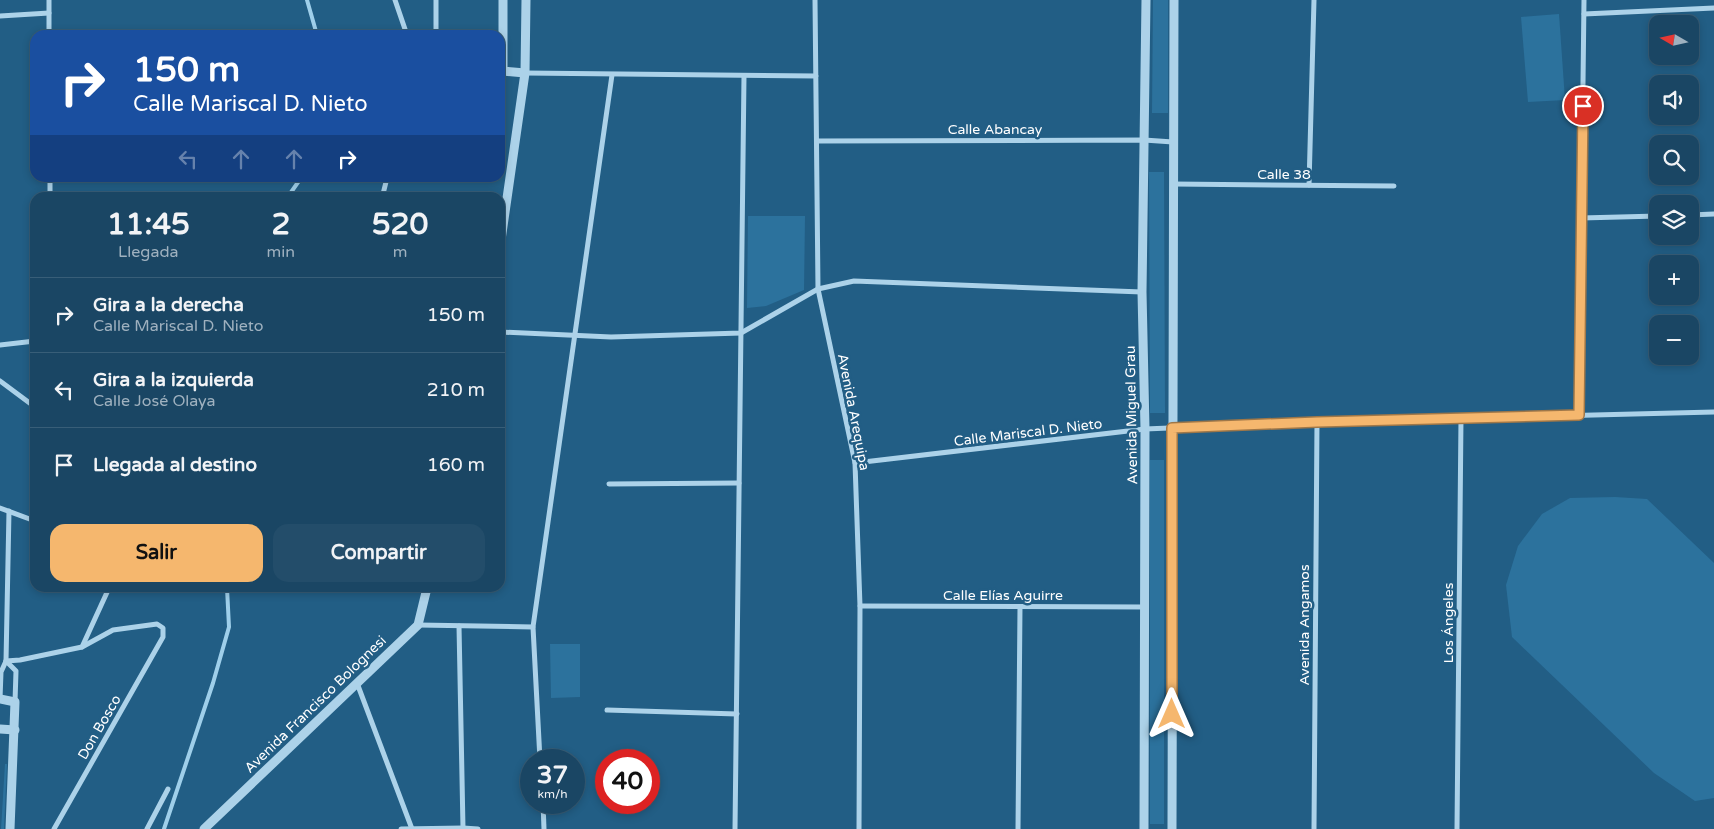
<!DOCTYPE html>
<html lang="es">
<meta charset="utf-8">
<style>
body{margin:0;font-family:"Varela Round",sans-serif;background:#234d6a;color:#f1f3f6;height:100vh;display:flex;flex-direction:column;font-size:19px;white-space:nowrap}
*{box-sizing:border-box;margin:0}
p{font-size:16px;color:#9fb1bf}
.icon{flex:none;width:28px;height:28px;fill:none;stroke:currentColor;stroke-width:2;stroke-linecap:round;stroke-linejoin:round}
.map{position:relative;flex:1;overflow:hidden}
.drawer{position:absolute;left:30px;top:192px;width:475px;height:400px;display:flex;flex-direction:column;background:#1a4664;border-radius:15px;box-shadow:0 2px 8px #0003,0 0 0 1px #385e78}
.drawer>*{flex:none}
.top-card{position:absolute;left:30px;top:30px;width:475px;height:152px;border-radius:15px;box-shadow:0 2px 8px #0003,0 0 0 1px #385e78;background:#1a4fa0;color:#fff;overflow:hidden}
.needle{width:32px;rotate:279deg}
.controls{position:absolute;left:1649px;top:15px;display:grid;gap:10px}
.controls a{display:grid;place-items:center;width:50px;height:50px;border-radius:10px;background:#1a4664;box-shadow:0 2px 8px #0003,0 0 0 1px #385e78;font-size:25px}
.speed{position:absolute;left:520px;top:749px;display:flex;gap:10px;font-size:25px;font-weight:700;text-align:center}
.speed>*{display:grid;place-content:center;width:65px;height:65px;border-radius:50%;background:#1a4664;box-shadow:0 2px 8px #0003,0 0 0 1px #385e78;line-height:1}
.speed small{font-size:12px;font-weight:400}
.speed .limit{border:8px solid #d22;background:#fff;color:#111}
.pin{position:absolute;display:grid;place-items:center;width:42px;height:42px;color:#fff;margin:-21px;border:2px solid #fff;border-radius:50%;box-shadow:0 1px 5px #0007}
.me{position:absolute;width:55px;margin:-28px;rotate:0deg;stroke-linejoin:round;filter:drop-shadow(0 0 4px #0008)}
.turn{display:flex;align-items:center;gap:18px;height:105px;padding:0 20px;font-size:22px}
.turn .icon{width:65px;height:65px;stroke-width:2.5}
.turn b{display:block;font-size:35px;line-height:42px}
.lanes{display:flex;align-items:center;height:48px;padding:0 20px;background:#0003;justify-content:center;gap:25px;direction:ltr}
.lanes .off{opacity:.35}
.eta{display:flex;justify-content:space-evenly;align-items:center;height:85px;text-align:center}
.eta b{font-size:30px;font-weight:700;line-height:35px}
.button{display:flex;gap:10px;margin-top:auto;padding:10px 20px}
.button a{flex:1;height:58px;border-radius:15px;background:#f5b76e;color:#111;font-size:20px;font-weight:700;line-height:58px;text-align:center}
.button a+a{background:#234d6a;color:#f1f3f6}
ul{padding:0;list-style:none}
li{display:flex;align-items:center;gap:15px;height:75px;padding:0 20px;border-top:1px solid #385e78}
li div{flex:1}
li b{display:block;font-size:19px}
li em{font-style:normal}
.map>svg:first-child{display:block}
.green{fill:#2c729d}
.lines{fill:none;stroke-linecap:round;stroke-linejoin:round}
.stream{stroke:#9fcfea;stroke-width:4}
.minor{stroke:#acd2e9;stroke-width:5}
.tertiary{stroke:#acd2e9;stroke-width:9}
.route-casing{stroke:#9f7748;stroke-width:12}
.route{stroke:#f5b76e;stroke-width:9}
.labels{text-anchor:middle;stroke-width:5;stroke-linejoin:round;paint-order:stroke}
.street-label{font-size:14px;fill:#fff;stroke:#225e85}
</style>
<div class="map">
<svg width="1714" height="829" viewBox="0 0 1714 829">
<rect width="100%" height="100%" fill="#225e85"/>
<g class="green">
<path d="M1153,0H1168V113H1152Z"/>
<path d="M1559,14L1565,100L1528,102L1521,17Z"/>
<path d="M1149,172H1164L1165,413H1150Z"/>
<path d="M748,216H805L804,290L766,306L747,308Z"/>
<rect x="1150" y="460" width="14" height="364"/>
<path d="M1615,497L1647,499L1714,563V798L1695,801L1654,773L1512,637L1506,585L1518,546L1542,514L1570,498Z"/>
<path d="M580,644V697L551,698L550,644Z"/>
<path d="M5,764H7L4,829H1Z"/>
</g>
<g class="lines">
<g class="stream">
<path d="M307,0L317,35"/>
<path d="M287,198L301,178"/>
<path d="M164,829L213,683L229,627L227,588"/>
</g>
<g class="minor">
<path d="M395,0L407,35"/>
<path d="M815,0L818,289L855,463L860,606L859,829"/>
<path d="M1584,14L1714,8"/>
<path d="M0,16L49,13"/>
<path d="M49,35V0"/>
<path d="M436,35V0"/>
<path d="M525,73L816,76"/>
<path d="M817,141L1144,140L1173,142"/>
<path d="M50,178V198"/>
<path d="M1173,184L1394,186"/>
<path d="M1309,185L1314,0"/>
<path d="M382,198L387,178"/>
<path d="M1690,215L1714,214"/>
<path d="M1581,218L1658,216"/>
<path d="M500,332L611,337L741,333L818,289L854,281L1142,292"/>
<path d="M0,345L35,341"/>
<path d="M0,381L35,407"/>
<path d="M1579,415L1584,0"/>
<path d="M855,463L1145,429L1317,422L1714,412"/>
<path d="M609,484L739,483"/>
<path d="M0,508L35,521"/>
<path d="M860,606L1145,607"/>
<path d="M418,625L533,627"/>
<path d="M459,626L463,828"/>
<path d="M6,661L20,660L82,647L109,588"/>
<path d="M6,661L16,671L15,702"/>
<path d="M357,683L412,829"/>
<path d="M0,699L1,672L6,661L9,511"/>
<path d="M607,710L737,714"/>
<path d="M540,760L533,627L612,75"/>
<path d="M543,802L544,829"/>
<path d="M54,829L163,637V628L157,624L113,630L82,647"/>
<path d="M147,829L168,789"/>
<path d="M401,829L463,828L478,829"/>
<path d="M735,829L744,76"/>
<path d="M1018,829L1020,607"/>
<path d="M1314,829L1317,422"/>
<path d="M1457,829L1461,418"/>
</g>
<g class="tertiary">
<path d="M503,0V71L525,73"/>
<path d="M500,247L525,73L526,0"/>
<path d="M0,699L15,702L10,829"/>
<path d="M0,729L15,730"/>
<path d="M204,829L418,625L427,588"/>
<path d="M1144,829L1145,429L1142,292L1146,0"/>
<path d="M1172,829L1174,0"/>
</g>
</g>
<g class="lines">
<g class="route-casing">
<path id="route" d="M1172,714V428L1317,422L1579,415L1583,106"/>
</g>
<use href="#route" class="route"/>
</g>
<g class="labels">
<g class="street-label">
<text x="995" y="134">Calle Abancay</text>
<text x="1284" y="179">Calle 38</text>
<text transform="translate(854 412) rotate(79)" y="5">Avenida Arequipa</text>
<text transform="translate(1131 415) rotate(-91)" y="5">Avenida Miguel Grau</text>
<text transform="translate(1028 432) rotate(-7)" y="5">Calle Mariscal D. Nieto</text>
<text x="1003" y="600">Calle Elías Aguirre</text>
<text transform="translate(1448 623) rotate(-90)" y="5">Los Ángeles</text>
<text transform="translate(1304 625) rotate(-90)" y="5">Avenida Angamos</text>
<text transform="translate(315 704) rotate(-44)" y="5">Avenida Francisco Bolognesi</text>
<text transform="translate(99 727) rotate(-60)" y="5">Don Bosco</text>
</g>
</g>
</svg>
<div class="controls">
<a><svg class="needle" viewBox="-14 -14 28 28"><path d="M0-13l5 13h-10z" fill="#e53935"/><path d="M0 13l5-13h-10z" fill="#9fb1bf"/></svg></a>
<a><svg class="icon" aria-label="sound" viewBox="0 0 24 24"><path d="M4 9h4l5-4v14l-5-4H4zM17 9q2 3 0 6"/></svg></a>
<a><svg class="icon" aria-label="search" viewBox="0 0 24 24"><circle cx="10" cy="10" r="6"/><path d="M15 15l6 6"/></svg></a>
<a><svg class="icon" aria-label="layers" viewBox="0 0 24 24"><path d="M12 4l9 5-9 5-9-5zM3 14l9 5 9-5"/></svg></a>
<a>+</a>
<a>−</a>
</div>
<div class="speed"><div>37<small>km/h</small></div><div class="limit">40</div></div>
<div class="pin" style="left:1583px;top:106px;background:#d93025"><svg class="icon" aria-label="arrive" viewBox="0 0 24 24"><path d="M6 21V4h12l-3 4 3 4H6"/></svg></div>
<svg class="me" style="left:1172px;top:714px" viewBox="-20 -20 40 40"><path d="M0-17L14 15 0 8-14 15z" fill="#f5b76e" stroke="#fff" stroke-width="4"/></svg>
<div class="top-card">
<div class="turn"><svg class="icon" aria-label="right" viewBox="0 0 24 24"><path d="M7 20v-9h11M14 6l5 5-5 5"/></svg><div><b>150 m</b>Calle Mariscal D. Nieto</div></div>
<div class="lanes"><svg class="icon off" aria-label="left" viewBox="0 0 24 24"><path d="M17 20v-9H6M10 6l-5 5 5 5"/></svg><svg class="icon off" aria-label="ahead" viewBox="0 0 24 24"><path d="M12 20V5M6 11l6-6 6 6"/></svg><svg class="icon off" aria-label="ahead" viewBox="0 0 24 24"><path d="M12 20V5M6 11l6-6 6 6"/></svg><svg class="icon" aria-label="right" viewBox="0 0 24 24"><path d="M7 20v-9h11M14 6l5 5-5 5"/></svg></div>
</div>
<section class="drawer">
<div class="eta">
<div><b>11:45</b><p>Llegada</p></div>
<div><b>2</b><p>min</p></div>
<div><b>520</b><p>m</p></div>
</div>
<ul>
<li><svg class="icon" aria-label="right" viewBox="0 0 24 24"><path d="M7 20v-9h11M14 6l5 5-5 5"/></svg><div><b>Gira a la derecha</b><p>Calle Mariscal D. Nieto</p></div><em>150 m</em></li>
<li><svg class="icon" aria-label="left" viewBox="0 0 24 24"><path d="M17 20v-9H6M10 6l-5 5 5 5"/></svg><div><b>Gira a la izquierda</b><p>Calle José Olaya</p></div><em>210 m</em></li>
<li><svg class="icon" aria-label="arrive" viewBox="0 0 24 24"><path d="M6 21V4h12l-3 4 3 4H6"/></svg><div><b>Llegada al destino</b></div><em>160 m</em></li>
</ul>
<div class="button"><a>Salir</a><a>Compartir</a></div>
</section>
</div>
